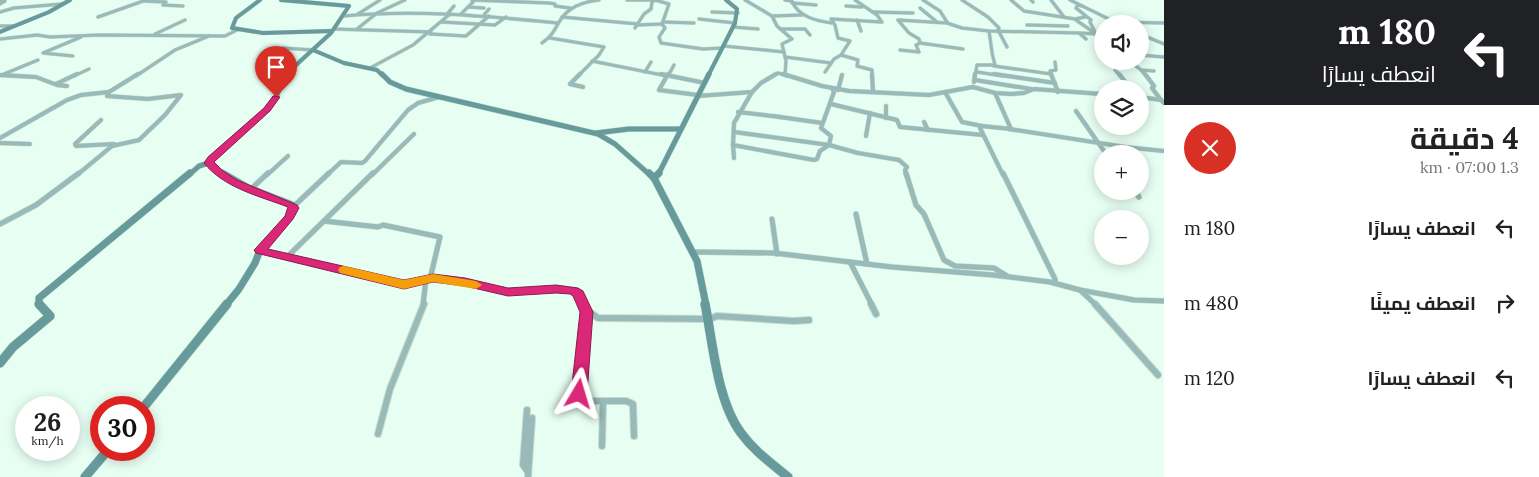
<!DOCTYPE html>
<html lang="ar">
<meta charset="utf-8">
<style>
body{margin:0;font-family:Lora,Cairo,serif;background:#f2f2f2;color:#222;direction:rtl;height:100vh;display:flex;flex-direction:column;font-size:19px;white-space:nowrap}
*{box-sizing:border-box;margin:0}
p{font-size:16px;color:#767676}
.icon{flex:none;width:28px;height:28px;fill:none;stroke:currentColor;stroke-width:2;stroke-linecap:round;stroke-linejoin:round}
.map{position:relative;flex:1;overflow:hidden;direction:ltr}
.sheet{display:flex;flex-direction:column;background:#fff;width:375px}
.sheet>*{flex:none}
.banner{background:#202124;color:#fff;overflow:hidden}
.tools{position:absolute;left:1094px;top:15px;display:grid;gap:10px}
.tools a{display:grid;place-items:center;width:55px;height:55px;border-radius:50%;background:#fff;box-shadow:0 2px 12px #0003;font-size:25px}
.speed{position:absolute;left:15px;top:396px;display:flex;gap:10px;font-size:25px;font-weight:700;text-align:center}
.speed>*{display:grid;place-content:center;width:65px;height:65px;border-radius:50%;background:#fff;box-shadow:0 2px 12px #0003;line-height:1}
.speed small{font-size:12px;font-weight:400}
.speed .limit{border:8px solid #d22;background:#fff;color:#111}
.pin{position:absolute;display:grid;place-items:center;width:42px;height:42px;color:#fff;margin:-51px -21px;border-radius:50% 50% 50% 0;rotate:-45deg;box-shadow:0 0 5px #0007}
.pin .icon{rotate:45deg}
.me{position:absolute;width:55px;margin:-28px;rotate:7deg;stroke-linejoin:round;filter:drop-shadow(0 0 4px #0008)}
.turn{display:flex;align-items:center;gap:18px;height:105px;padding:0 20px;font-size:22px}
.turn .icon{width:65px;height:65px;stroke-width:2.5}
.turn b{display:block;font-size:35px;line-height:42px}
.round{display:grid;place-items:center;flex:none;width:52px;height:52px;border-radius:26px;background:#f2f2f2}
.summary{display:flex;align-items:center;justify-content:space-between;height:85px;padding:0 20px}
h1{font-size:30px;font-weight:700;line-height:38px}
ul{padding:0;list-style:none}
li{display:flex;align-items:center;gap:15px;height:75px;padding:0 20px}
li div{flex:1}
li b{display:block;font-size:19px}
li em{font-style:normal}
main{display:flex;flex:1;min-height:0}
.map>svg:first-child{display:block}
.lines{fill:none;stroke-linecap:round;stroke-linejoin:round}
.street-far3-casing{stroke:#c5dbd0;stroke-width:4}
.street-far2-casing{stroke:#c5dbd0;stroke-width:5}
.street-far1-casing{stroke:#c5dbd0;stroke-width:6}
.street-casing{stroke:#c5dbd0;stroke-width:8}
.secondary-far3-casing{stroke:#c5dbd0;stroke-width:4.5}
.secondary-far2-casing{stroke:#c5dbd0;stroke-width:6}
.secondary-far1-casing{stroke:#c5dbd0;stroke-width:8}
.secondary-casing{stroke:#c5dbd0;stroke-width:10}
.street-far3{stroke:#98bab9;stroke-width:3}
.street-far2{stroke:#98bab9;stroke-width:4}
.street-far1{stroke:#98bab9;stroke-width:5}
.street{stroke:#98bab9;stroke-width:6}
.secondary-far3{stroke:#679b9b;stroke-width:4}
.secondary-far2{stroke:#679b9b;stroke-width:5}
.secondary-far1{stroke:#679b9b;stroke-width:7}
.secondary{stroke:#679b9b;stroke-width:9}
.route{fill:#db2777;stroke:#8e194d}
.slow{fill:#f59e0b}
</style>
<main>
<section class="sheet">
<div class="banner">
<div class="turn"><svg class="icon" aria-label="left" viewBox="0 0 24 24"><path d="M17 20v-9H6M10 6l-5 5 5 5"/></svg><div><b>180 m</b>انعطف يسارًا</div></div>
</div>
<div class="summary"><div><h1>4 دقيقة</h1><p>1.3 km · 07:00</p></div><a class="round" style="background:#d93025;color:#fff"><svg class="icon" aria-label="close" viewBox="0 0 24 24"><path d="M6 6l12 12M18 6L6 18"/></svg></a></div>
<ul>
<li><svg class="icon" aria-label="left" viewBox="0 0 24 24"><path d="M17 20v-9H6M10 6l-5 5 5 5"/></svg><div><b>انعطف يسارًا</b></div><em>180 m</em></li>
<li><svg class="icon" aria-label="right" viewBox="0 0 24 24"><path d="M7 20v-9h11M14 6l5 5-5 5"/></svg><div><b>انعطف يمينًا</b></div><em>480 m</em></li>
<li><svg class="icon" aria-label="left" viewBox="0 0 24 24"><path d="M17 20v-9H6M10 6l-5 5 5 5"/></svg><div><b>انعطف يسارًا</b></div><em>120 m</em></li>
</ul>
</section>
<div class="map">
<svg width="1164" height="477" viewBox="0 0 1164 477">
<rect width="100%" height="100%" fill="#e7fef2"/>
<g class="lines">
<g class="street-far3-casing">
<g id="street-far3">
<path d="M472,0L549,3L555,4V6L570,8"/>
<path d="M627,0H655"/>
<path d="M745,0L772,16L777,26L792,39L782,44L786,61L785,75"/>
<path d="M785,0L792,1C798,17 817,21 832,23"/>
<path d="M855,0L877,15L882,22L831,19L835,25L838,38L850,41L841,55L858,60L857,66L872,70V76"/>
<path d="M923,0L940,11L947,22"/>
<path d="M962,0L988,17L999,28L998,30L1007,47"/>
<path d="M1011,0L1024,11L1075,19L1085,17"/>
<path d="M1031,0L1033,2"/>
<path d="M1051,0L1064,17"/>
<path d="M1070,0L1119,24"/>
<path d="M0,1H5L0,4"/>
<path d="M144,1L166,2L163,5L183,6"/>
<path d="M792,3L816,5"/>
<path d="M846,6L862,7"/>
<path d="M1082,6L1078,5L1076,8L1091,20L1090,22L1096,34"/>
<path d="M468,7L484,8"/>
<path d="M920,8L937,22"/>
<path d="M0,12L14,8L62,4"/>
<path d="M712,12L738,13"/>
<path d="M873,12L913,13"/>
<path d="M448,13L454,6"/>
<path d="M358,14L380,0"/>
<path d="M461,14L474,1"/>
<path d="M484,15L489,9"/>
<path d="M344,16C416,9 486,16 558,23"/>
<path d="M772,16L802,15"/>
<path d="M98,17L146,0"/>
<path d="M562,17L638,24"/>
<path d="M699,19L735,23"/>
<path d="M857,20L861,31"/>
<path d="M1076,20L1096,34L1080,33"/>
<path d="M442,22L495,25L506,17"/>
<path d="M663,22L694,23"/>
<path d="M1117,22L1164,23"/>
<path d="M638,25L662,24"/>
<path d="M1027,25L1068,26"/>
<path d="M0,26H13"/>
<path d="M733,27L758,29"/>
<path d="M635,28L644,14L651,9L652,2L655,0L669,4L662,24L665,28L659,37L661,43L703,49L722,48"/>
<path d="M334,29L431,32"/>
<path d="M357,29L377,13L405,0"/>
<path d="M781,29H805L810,35"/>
<path d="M989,31L992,52"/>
<path d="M155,34L185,20"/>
<path d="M430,34L466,36L489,16"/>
<path d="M1140,34L1164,44"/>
<path d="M550,38L604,47L599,55L578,76"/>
<path d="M0,39L37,35L50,37L100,35L225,36L237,30"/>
<path d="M542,43C551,37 554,31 559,22C568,7 582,2 599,0"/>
<path d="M920,43L963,49"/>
<path d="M724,46L784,52"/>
<path d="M283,48L313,50"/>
<path d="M900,50L919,52L916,45L920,43L919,39L909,33L898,20L947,23L962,28L989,31L1079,33L1086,39"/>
<path d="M1140,55L1164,57"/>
<path d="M73,56L43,53L81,37"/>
<path d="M785,57L831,63"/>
<path d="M592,61L667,76"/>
<path d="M1130,61L1141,70"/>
<path d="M994,66L1051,74"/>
<path d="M370,68L413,45L450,14"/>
<path d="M1115,70L1120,76"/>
<path d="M645,72L651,62"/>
<path d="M825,72L834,59L841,55"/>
<path d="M977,72L1003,76"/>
<path d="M4,74L38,60"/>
<path d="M0,75L12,76"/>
<path d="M74,76L89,69"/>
<path d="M136,76L175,50L209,36"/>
<path d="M668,76L674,65"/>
<path d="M773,76L778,73L787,76"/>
<path d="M975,76L977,65H995L992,53"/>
<path d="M1052,76L1050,71L1056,70L1055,62"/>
<path d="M1146,76L1141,70L1154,71"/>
</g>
</g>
<g class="street-far2-casing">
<g id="street-far2">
<path d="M580,74L570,84L583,87"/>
<path d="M661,74L705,83"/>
<path d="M668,74L659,90L698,95"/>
<path d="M783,74L822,86L849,91L929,95L973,87L995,93L1011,94L1024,93L1034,89L1102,94"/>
<path d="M872,74L873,92"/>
<path d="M994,74L1055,83"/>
<path d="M1051,74L1058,92"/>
<path d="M1119,74L1131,89"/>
<path d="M1145,74L1154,86L1152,88L1161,100"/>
<path d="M0,75L36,77L57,85L67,86"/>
<path d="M975,80L1031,89"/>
<path d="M974,82L975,74"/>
<path d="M56,84L77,74"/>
<path d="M838,90L842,75"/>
<path d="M752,92L734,123L733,145L814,160L817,159L820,151L829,145L831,136L821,128L834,92L832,88"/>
<path d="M945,92L962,122L982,126"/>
<path d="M995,93L1011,129L982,126L980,128L1003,175"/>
<path d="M698,96L752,92L761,83L776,74"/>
<path d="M1140,97L1161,100L1164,103"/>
<path d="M831,104L897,120L900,127L983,135"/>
<path d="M886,106V118"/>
<path d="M1076,111L1106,154"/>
<path d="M738,112L780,117L773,116"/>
<path d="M780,117L822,123"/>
<path d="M101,120L75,144L76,146L114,144"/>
<path d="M924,122L928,130"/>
<path d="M1009,129L1125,147L1164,151"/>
<path d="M734,132L829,145L858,153L899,160L907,167L905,170L906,175"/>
<path d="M866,136L870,113"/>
<path d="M0,138L67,100L81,95L109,92L138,74"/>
<path d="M0,143L30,144"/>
<path d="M733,145L734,158"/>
<path d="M77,175L112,146L139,140L165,115L181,95L148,99L107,96L109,92"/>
<path d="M267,175L288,156"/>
<path d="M327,175L341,162L362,163L365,161L408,110L418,103L439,97"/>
<path d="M372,175L414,134"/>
</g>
</g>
<g class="street-far1-casing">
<g id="street-far1">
<path d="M906,173L916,205L924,214L944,260L955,266L994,268L1007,276"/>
<path d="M1003,173L1055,279V283"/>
<path d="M251,189L268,173"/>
<path d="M1135,191L1139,197"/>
<path d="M293,207L329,173"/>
<path d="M856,214L867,264"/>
<path d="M772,219L777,254"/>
<path d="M324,221L378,227L383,225L440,237L430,279"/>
<path d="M0,224L36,205L79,173"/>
<path d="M260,250L404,284L433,278L465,282L508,292L556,289L573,291L579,294L583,305"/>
<path d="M694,252L774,253L892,267L993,275L1050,282L1080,290L1134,300L1164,301"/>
<path d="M287,257L373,173"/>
<path d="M850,262L872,305"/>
<path d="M1081,291L1096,305"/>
<path d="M423,305L426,279"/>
</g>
</g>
<g class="street-casing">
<g id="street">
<path d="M583,304L588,311L598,318L710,319L717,316L794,321L809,320"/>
<path d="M871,304L876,314"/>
<path d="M1095,304L1158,375"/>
<path d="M587,312L579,394L584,401H626L633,404L634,436"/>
<path d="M527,410L523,465L528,472"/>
<path d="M378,434L390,389L424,304"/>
<path d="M602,446L603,402"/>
<path d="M528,477L532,418"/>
</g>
</g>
<g class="secondary-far3-casing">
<g id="secondary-far3">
<path d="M260,0L236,18L232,28L263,33L332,31"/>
<path d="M281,0L349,6L331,33L284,76"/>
<path d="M0,32L49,12L70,0"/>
<path d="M313,50L344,63L377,70L383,76"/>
<path d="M708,76L735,23L737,9L726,0"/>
</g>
</g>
<g class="secondary-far2-casing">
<g id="secondary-far2">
<path d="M382,74L390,82L406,89L598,134L615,144L650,175"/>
<path d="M596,133L629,129H681"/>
<path d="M189,175L199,166L209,163"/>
<path d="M223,175L209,163L211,159L267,109L276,97L285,74"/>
<path d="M658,175L709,74"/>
</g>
</g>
<g class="secondary-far1-casing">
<g id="secondary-far1">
<path d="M222,173L248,188L292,205L294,209L290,217L260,250L255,263L239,289L226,305"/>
<path d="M649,173L654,178L697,261L706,305"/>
<path d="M654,178L659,173"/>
<path d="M39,305V298L190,173"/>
</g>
</g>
<g class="secondary-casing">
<g id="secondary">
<path d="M705,304C713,343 717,401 741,433C754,451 771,463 788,477"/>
<path d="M0,363L13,347L50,316L39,304"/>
<path d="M143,408L227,304"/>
<path d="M85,477L108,450"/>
</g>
</g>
<use href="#street-far3" class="street-far3"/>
<use href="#street-far2" class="street-far2"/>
<use href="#street-far1" class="street-far1"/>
<use href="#street" class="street"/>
<use href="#secondary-far3" class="secondary-far3"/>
<use href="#secondary-far2" class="secondary-far2"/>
<use href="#secondary-far1" class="secondary-far1"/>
<use href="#secondary" class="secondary"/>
</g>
<path class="route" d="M273,96L280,97L270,111L214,162L223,171L237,180L297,205L299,208L293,219L268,249L404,280L433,274L465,278L508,288L556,285L578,288L583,291L593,312L587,394L584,399L579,400L574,399L571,394L580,312L573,296L570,294L556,293L508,296L465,286L433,282L404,289L256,253L254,250L256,248L285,216L288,207C259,196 224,188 204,163L208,157L264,108Z"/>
<path class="slow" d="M344,266L404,280L433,274L476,281L482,285L476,289L433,282L404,289L340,273L338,270L340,267Z"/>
</svg>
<div class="tools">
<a><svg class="icon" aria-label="sound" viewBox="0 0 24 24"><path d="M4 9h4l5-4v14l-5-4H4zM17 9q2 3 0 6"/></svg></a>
<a><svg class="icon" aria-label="layers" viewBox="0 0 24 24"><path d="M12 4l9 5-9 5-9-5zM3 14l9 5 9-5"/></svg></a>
<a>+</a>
<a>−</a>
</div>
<div class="speed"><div>26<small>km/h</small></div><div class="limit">30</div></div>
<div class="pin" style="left:276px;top:97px;background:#d93025"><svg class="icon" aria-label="arrive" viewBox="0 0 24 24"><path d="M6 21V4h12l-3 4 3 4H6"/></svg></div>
<svg class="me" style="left:579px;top:394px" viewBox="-20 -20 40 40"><path d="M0-17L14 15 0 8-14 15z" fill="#db2777" stroke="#fff" stroke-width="4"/></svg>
</div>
</main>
